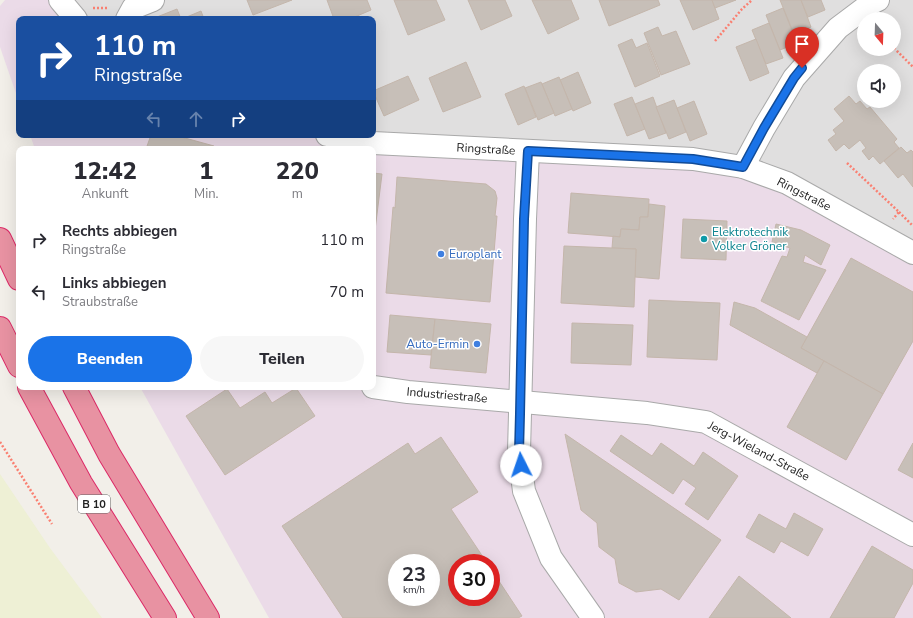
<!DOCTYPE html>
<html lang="de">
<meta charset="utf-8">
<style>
body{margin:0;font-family:"Nunito Sans",sans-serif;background:#f7f7f7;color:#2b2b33;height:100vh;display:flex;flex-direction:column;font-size:15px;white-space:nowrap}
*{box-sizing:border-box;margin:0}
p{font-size:13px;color:#7c7c81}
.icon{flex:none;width:22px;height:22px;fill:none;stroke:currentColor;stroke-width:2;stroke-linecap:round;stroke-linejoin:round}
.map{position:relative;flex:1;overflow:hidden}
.details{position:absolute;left:16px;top:146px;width:360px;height:244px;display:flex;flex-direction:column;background:#fff;border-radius:8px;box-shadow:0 4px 16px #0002}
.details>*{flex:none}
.hud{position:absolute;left:16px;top:16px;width:360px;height:122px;border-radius:8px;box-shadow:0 4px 16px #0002;background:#1a4fa0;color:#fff;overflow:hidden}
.needle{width:26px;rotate:161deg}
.buttons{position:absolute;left:857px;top:12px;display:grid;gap:8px}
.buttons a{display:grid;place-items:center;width:44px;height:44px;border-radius:50%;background:#fff;box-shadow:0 4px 16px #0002;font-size:20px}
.speed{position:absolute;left:388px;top:554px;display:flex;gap:8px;font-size:20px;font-weight:700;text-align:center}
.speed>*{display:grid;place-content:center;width:52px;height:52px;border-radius:50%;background:#fff;box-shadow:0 4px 16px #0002;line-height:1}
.speed small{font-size:10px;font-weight:400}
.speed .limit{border:6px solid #d22;background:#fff;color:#111}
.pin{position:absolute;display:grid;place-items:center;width:34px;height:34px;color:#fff;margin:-41px -17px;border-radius:50% 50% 50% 0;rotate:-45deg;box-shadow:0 0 4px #0007}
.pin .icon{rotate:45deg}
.me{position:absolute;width:44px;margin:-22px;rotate:356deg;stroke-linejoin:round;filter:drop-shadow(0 0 3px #0008)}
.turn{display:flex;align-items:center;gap:14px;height:84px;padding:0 12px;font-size:18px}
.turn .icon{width:52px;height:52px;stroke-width:2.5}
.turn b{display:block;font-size:28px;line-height:34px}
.lanes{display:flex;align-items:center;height:38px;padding:0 12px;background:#0003;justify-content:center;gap:20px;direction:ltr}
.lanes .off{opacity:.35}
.eta{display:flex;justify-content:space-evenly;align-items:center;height:68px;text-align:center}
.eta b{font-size:24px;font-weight:800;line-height:28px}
.button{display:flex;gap:8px;margin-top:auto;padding:8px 12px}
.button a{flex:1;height:46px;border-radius:24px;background:#1a73e8;color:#fff;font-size:16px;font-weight:800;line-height:46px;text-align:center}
.button a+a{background:#f7f7f7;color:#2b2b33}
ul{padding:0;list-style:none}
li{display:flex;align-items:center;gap:12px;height:52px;padding:0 12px}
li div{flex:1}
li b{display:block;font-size:15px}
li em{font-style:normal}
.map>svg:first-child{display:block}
.residential{fill:#e0dfdf;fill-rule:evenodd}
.industrial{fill:#ebdbe8;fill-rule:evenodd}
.farmland{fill:#eef0d5}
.building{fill:#c7bfb8;stroke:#c4b6ab;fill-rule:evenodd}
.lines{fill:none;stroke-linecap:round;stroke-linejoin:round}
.minor-casing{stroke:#a9a9a9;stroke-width:24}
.highway-casing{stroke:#dc2a67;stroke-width:24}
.path{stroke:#fa8072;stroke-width:2.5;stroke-dasharray:2 2;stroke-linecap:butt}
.minor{stroke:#fff;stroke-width:22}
.highway{stroke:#e892a2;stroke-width:22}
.route-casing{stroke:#114b97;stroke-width:10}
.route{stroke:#1a73e8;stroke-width:7}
.culture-dot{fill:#0f9aa8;stroke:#fff;stroke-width:1.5}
.shop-dot{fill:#3f7fe0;stroke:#fff;stroke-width:1.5}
.labels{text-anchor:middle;stroke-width:3;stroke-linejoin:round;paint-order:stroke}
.shield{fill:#fff;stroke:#646464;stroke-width:1}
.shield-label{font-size:11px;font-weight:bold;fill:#222}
.street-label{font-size:12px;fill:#222;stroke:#fff}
.culture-label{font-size:12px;fill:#0d838f;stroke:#fff;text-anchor:start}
.shop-label{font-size:12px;fill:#366cbe;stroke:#fff;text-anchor:start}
</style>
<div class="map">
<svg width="913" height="618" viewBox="0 0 913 618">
<rect width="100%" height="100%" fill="#f2efe9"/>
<path class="residential" d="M60,0H913V253L373,135V19H76ZM864,19H894V49H864ZM864,71H894V101H864Z"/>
<g class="industrial">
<path d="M5,0H60L76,19H19V102L0,47V6Z"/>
<path d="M30,135H327L743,167L913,253V618H269L140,387H373V149H35ZM397,563H431V597H397ZM457,563H491V597H457Z"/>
</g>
<path class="farmland" d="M0,474L50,548L102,618H0Z"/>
<g class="building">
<path d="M247,0H292L253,15Z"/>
<path d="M327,0H367L371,10L350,19H334Z"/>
<path d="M394,0H436L445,20L408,35Z"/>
<path d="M468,0H505L512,16L481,30Z"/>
<path d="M532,0H571L579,19L548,34Z"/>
<path d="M599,0H658L660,5L609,26Z"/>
<path d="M680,0H712L719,19L693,30Z"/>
<path d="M712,0H736L715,8Z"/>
<path d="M780,0H801L811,27L794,34Z"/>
<path d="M801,0H821L825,10L808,17Z"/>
<path d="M783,8L797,43L780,50L766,15Z"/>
<path d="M177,9L181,19H152Z"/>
<path d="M201,11L204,19H182Z"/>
<path d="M769,23L783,58L766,64L752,30Z"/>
<path d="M658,27L662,36L676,31L690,64L661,75L644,33Z"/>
<path d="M632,39L636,48L647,43L660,76L635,87L618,45Z"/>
<path d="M756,39L769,73L750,81L736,47Z"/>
<path d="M466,62L481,97L443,112L429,78Z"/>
<path d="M578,72L591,103L573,111L560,80Z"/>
<path d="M408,76L419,100L384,116L373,91Z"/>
<path d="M559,77L572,109L555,116L542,84Z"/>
<path d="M541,82L554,113L538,120L525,88Z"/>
<path d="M524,86L536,117L518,125L505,94Z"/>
<path d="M849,96L856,104L860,101L867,109L870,107L897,139L894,142L899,148L880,164L873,156L869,160L862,151L866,148L860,140L849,149L844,144L836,151L828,140L836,134L833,130L844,121L834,109Z"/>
<path d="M632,97L645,129L627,136L614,104Z"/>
<path d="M653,97L666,133L649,139L635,104Z"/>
<path d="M674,100L686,132L669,139L656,107Z"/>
<path d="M694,101L707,134L690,141L677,108Z"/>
<path d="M151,135H174L214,146L216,149H146Z"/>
<path d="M901,147L907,153L911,150L913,152V187L903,174L898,178L884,161Z"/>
<path d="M373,173L382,174L373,246Z"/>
<path d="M397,177L486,184L495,191L497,198L495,216H497L490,302L386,293L393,207L395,208Z"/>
<path d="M571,193L649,199L648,217H640L639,230L621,229L620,237L568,233Z"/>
<path d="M649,204L665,206L659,279L635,277L636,249L612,248L613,236L620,237L621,229L639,230L640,217H648Z"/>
<path d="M683,219L727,221L726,260L681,258Z"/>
<path d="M776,224L801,230L830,245L821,265L805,255L803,262L826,270L799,320L761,301L782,256L787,257L790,248L772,242Z"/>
<path d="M564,246L636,249L634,307L561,303Z"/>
<path d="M851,258L913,292V341L883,394L801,348Z"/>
<path d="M649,300L720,303L717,360L647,357Z"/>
<path d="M734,302L755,308L807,337L801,348L824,361L817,373L730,325Z"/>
<path d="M390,315L435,319L431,355L387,352Z"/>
<path d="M435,319L491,324L486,373L430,368Z"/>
<path d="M572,323L633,325L631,365L571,363Z"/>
<path d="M824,361L883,394L846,460L787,427Z"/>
<path d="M296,388L315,416L225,475L186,416L227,389L240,408L265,392L272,403Z"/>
<path d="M565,434L721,540L679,600L661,589L636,592L619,583L615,559L599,547L597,523L581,510Z"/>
<path d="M621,435L652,456L661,443L694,466L703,452L738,476L708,520L685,504L696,488L683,479L673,494L610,451Z"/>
<path d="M441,437L478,492L451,509L487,563H457V597H491V569L522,616L518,618H343L282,526L408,443L415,454ZM397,563H431V597H397Z"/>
<path d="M913,443V478L898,470Z"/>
<path d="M794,513L823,529L808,556L781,541L774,553L746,537L759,514L786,529Z"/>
<path d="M872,546L913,570V583L894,618H830Z"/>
<path d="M739,576L791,618H709Z"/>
</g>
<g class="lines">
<g class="minor-casing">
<g id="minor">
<path d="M60,0L76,19"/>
<path d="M127,19L133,8L153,0"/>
<path d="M327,135L373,143L693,159L743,167L787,183L913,253"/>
<path d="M528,151L525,219L519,452L524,491L551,558L593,618"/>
<path d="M743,167L764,128L794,78L838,28L870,4L878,0"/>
<path d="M373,387L408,392L647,413L706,422L913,535"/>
</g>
</g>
<g class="highway-casing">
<g id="highway">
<path d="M0,239L19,279"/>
<path d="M0,328L19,366"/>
<path d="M29,387L81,483L165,618"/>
<path d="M74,387L109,454L208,618"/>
</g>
</g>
<g class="path">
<path d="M93,8H108"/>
<path d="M715,41L742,9L752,0"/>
<path d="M894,48L913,67"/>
<path d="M847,163L899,212L893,219"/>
<path d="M899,212L913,226"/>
<path d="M0,442L52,524"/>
</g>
<use href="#minor" class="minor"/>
<use href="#highway" class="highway"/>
</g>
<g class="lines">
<g class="route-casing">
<path id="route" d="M521,465L519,452L520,414L524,219L528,151L693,159L743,167L764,128L794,78L802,68"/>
</g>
<use href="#route" class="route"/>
</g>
<circle class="culture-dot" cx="704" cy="239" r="4"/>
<g class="shop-dot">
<circle cx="441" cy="254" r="4"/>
<circle cx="477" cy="344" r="4"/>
</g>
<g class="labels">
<rect class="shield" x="78" y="495" width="32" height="18" rx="3"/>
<g class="shield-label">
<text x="94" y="508">B 10</text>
</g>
<g class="street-label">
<text transform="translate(486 149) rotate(3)" y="4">Ringstraße</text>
<text transform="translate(804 194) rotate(27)" y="4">Ringstraße</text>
<text transform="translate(447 395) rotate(5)" y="4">Industriestraße</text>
<text transform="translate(759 451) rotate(28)" y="4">Jerg-Wieland-Straße</text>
</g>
<g class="culture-label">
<text x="712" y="236">Elektrotechnik<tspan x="712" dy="14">Volker Gröner</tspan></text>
</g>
<g class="shop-label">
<text x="449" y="258">Europlant</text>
<text x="469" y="348" text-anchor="end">Auto-Ermin</text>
</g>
</g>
</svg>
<div class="buttons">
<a><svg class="needle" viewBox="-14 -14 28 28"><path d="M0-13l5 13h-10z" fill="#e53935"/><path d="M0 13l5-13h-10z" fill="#7c7c81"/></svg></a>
<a><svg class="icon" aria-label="sound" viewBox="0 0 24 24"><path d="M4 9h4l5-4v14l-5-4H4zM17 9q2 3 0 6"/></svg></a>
</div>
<div class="speed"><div>23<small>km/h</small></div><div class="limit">30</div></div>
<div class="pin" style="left:802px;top:68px;background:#d93025"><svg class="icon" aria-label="arrive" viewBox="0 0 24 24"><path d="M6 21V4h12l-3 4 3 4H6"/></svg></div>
<svg class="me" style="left:521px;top:465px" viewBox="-20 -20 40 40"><circle r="19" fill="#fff"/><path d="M0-13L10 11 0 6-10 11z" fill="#1a73e8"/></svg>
<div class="hud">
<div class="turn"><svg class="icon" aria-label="right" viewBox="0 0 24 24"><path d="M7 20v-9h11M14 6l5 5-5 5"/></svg><div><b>110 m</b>Ringstraße</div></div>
<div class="lanes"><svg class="icon off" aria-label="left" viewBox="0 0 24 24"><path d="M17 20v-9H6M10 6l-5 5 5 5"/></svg><svg class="icon off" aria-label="ahead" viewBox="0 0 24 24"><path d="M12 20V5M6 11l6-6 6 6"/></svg><svg class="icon" aria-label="right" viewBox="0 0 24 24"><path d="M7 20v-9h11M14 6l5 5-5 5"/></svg></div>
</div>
<section class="details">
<div class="eta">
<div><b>12:42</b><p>Ankunft</p></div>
<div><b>1</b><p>Min.</p></div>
<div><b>220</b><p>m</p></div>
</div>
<ul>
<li><svg class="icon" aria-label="right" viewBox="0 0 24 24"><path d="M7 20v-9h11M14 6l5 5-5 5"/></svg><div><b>Rechts abbiegen</b><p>Ringstraße</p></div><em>110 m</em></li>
<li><svg class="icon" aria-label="left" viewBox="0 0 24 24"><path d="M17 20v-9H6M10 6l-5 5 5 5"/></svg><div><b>Links abbiegen</b><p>Straubstraße</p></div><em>70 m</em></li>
</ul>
<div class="button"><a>Beenden</a><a>Teilen</a></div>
</section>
</div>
